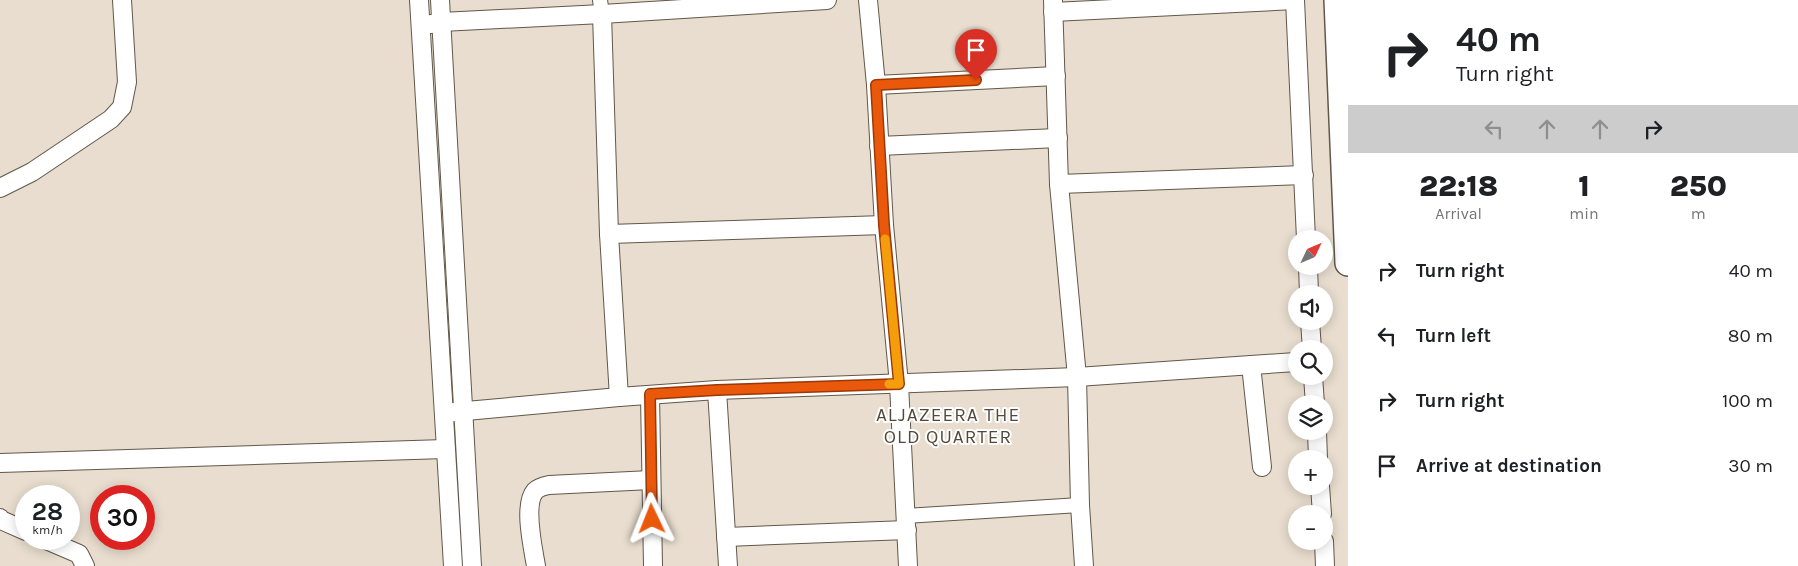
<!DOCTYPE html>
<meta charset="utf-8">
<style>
body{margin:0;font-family:Karla,sans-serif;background:#f2f2f2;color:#202124;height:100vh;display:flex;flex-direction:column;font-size:19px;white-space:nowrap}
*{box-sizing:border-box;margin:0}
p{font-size:16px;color:#757577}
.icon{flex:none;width:28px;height:28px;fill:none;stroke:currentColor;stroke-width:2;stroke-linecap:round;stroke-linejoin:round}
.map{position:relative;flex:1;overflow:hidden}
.drawer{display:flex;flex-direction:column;background:#fff;width:450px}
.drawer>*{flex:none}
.guide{background:#fff;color:#202124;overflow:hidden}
.needle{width:32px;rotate:46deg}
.fabs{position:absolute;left:1288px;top:230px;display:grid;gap:10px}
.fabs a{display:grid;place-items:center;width:45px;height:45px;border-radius:50%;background:#fff;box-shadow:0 2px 12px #0003;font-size:25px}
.speed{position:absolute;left:15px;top:485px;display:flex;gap:10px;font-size:25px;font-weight:700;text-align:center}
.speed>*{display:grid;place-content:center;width:65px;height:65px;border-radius:50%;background:#fff;box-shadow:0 2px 12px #0003;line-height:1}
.speed small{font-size:12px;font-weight:400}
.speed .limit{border:8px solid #d22;background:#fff;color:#111}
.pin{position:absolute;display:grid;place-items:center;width:42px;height:42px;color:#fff;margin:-51px -21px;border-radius:50% 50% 50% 0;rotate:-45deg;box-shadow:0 0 5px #0007}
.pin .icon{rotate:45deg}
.me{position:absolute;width:55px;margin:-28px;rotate:358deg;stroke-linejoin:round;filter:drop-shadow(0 0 4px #0008)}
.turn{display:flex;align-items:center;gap:18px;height:105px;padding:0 25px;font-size:22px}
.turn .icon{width:65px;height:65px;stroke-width:2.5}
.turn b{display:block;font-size:35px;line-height:42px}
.lanes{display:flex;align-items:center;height:48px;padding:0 25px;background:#0003;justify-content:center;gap:25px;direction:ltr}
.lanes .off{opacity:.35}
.eta{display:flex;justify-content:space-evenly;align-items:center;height:85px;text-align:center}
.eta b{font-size:30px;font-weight:800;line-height:35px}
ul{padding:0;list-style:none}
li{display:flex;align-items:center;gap:15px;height:65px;padding:0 25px}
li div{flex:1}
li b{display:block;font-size:19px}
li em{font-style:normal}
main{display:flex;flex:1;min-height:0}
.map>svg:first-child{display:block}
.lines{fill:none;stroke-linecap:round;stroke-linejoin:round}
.pedestrian-casing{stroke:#61574a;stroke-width:16}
.minor-casing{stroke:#61574a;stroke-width:20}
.secondary-casing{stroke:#61574a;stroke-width:28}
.pedestrian{stroke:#fff;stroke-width:14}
.minor{stroke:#fff;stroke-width:18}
.secondary{stroke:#fff;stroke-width:25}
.route-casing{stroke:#983908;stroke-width:12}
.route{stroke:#ea580c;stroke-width:9}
.slow{stroke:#f59e0b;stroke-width:9}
.labels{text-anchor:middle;stroke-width:4;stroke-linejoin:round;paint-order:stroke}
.neighbourhood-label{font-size:19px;letter-spacing:1px;fill:#52493c;stroke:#fff}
</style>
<main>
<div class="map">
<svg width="1348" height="566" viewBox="0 0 1348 566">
<rect width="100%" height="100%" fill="#e8ddce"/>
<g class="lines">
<g class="pedestrian-casing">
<g id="pedestrian">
<path d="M600,0L602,14"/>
<path d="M905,516L1080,505"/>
</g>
</g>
<g class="minor-casing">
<g id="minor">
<path d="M419,0L453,566"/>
<path d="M440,0L472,566"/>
<path d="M868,0L876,85L884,225L899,384L908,566"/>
<path d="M1053,0L1059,184L1077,377L1080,505L1084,566"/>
<path d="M1295,0L1306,239"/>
<path d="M1053,12L1295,0"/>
<path d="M602,14L609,234L619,397"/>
<path d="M431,24L441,22L602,14L827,0"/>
<path d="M876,85L1056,76"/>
<path d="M879,146L1058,138"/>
<path d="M1059,184L1304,175"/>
<path d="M0,188L32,172L111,119L122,107L127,82L122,0"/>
<path d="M609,234L884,225"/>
<path d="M1308,266L1309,294"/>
<path d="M1310,321L1312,349"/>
<path d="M1251,365L1262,467"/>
<path d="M1313,376L1315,404"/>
<path d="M717,390L728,566"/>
<path d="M650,395L653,566"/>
<path d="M444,413L619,397L717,390L1077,377L1296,362"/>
<path d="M1317,431L1318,459"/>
<path d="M0,463L445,449"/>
<path d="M1320,486L1322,514"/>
<path d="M0,518L1,520L26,531"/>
<path d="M726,537L907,530"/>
<path d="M44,539L79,554L85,566"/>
<path d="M1324,541L1325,566"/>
<path d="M536,566C533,548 523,505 535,491C539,487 544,486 549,485L651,480"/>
</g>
</g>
<g class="secondary-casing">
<path id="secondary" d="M1337,0L1348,263"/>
</g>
<use href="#pedestrian" class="pedestrian"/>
<use href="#minor" class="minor"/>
<use href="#secondary" class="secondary"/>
</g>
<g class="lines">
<g class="route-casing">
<path id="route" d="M652,519L650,394L717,390L899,384L884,225L876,85L976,80"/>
</g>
<use href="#route" class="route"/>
<path class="slow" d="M885,239L899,384H889"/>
</g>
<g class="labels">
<g class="neighbourhood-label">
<text x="948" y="421">ALJAZEERA THE<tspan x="948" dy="22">OLD QUARTER</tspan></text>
</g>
</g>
</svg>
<div class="fabs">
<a><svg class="needle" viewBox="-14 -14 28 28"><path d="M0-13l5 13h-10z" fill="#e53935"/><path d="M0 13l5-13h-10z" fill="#757577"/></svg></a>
<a><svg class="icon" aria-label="sound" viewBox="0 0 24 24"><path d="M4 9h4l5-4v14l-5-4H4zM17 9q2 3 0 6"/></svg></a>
<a><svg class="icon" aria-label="search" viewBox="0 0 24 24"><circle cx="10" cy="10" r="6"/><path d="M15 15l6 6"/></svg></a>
<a><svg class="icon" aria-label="layers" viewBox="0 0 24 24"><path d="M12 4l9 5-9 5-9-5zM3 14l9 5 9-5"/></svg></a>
<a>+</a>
<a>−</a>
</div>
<div class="speed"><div>28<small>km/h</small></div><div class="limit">30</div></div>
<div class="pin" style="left:976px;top:80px;background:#d93025"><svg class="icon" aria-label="arrive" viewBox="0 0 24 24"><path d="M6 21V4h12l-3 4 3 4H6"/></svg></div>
<svg class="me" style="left:652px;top:519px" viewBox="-20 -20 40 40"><path d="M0-17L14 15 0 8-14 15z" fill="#ea580c" stroke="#fff" stroke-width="4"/></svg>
</div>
<section class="drawer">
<div class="guide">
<div class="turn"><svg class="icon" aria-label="right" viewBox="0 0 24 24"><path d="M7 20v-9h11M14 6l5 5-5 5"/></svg><div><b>40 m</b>Turn right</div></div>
<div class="lanes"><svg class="icon off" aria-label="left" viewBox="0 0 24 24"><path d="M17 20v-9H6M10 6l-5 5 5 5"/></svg><svg class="icon off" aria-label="ahead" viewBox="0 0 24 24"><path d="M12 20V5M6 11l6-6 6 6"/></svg><svg class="icon off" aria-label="ahead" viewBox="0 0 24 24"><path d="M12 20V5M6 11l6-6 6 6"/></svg><svg class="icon" aria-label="right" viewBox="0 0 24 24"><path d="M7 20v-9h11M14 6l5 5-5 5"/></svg></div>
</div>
<div class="eta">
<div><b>22:18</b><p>Arrival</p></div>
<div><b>1</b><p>min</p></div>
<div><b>250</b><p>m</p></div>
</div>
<ul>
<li><svg class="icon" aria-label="right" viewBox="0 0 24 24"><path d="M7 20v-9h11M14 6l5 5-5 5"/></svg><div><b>Turn right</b></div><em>40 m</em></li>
<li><svg class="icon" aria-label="left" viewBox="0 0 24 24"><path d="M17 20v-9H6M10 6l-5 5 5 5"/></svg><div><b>Turn left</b></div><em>80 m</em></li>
<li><svg class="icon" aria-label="right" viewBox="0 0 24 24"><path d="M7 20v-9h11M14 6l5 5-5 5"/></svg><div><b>Turn right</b></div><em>100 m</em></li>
<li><svg class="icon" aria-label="arrive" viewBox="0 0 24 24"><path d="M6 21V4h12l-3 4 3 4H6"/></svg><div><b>Arrive at destination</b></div><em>30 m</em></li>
</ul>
</section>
</main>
